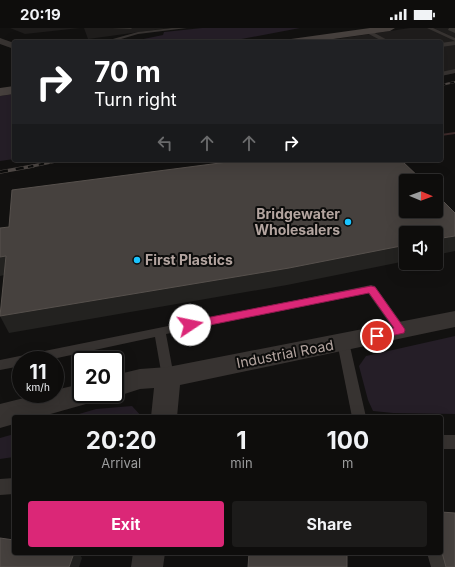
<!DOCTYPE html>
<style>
body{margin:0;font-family:Inter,sans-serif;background:#1c1b1a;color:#f1f3f6;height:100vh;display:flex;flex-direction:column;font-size:15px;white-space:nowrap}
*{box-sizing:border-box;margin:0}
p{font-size:13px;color:#9b9c9d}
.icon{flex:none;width:22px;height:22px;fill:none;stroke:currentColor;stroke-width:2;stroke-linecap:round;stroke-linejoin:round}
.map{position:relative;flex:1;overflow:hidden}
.details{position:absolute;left:12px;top:387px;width:431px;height:140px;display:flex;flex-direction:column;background:#0e0d0c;border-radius:4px;box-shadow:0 4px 16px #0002,0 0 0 1px #2e2d2d}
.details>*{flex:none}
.guide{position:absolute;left:12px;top:12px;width:431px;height:122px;border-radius:4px;box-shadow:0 4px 16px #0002,0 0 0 1px #2e2d2d;background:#202124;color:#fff;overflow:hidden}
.needle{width:26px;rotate:91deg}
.controls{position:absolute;left:399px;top:146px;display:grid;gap:8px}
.controls a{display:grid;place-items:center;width:44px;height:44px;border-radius:4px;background:#0e0d0c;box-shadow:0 4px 16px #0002,0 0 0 1px #2e2d2d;font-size:20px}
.speed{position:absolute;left:12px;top:323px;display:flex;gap:8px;font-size:20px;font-weight:700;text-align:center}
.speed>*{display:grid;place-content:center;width:52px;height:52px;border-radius:50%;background:#0e0d0c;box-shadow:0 4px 16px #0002,0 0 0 1px #2e2d2d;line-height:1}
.speed small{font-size:10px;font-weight:400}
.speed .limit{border:2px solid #111;border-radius:6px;background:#fff;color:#111}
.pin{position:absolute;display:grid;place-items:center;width:34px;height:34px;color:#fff;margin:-17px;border:2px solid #fff;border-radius:50%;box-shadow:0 1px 4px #0007}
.me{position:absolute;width:44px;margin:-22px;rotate:79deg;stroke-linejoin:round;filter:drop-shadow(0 0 3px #0008)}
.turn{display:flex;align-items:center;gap:14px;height:84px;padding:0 16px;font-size:18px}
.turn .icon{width:52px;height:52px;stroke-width:2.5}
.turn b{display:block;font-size:28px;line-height:34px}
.lanes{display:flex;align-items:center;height:38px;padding:0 16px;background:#0003;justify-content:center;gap:20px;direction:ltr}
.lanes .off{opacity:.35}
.eta{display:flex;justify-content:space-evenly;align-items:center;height:68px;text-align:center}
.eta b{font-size:24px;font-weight:700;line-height:28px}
.primary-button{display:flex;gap:8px;margin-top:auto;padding:8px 16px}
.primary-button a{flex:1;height:46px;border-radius:4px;background:#db2777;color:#fff;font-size:16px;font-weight:700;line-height:46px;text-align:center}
.primary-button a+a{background:#1c1b1a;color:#f1f3f6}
.status{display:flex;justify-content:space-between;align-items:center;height:28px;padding:0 20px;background:#0e0d0c;direction:ltr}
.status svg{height:11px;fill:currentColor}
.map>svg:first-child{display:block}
.built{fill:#1f1d1c}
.green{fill:#251e27}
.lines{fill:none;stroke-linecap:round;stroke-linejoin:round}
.stream{fill:#3e2b2b;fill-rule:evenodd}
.service{fill:#373331;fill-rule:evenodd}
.minor{fill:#373331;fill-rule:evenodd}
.secondary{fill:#47413e;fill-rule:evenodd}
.rail-far2-casing{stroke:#4e4845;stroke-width:2}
.rail-far1-casing{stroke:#4e4845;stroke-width:3}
.rail-casing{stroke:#4e4845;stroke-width:3.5}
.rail-far2{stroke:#0c0c0b;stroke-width:1.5;stroke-dasharray:4.5;stroke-linecap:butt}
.rail-far1{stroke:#0c0c0b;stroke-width:2;stroke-dasharray:5.5;stroke-linecap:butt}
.rail{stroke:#0c0c0b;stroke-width:2.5;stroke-dasharray:8;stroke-linecap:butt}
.wall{fill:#383532}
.shaded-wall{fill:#232220}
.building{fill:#46413e;stroke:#57514d}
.route{fill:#db2777;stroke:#8e194d}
.poi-dot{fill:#1ac4ff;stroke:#0c0c0b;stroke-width:1.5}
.labels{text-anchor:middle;stroke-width:4;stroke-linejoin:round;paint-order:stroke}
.poi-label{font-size:14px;font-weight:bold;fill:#b4a5a0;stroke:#0c0c0b;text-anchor:end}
.street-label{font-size:14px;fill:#b4a5a0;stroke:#0c0c0b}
</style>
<div class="status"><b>20:19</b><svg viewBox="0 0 49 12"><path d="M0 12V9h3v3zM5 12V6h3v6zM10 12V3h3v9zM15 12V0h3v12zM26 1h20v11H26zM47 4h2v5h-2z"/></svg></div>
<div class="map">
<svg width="455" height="539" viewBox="0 0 455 539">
<rect width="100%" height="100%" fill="#121110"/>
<g class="built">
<path d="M10,0H80L25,6Z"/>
<path d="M84,0H169L88,11Z"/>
<path d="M410,0H455V45L441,48V14H316Z"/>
</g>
<g class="green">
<path d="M202,0H300L226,14H129L163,7L164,4Z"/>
<path d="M14,66V131L0,133V68Z"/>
<path d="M455,308V386L393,385L373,383L368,372L359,338L366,328Z"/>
<path d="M132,378L142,389H69L96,381Z"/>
<path d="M14,406V429L0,431V410Z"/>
</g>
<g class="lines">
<path class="stream" d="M455,104V106L441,108V106Z"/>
<g class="service">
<path d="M172,0H187L138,6L111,14H102L138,4Z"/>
<path d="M427,0H433L455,10V17L441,19V15L455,13Z"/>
<path d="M365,2H369L391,14H384L365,4Z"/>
<path d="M455,41V45L441,48V44Z"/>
<path d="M371,257L375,258L405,300L407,303L405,306L401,308L397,306L368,265L166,306L174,349L173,353L168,354L163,353L162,349L155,309L48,332H21V338L0,342V332Z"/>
<path d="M343,309L347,311L349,314L366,389H352L337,314L339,311Z"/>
<rect x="441" y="407" width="14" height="14"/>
<path d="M14,450V466L0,467V451Z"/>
</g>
<g class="minor">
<path d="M0,10L14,15V21L0,16Z"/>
<path d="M455,283V299L180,357L177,389H151L154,360L140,361L115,369L108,366H115V347L140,341L168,339Z"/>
<path d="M81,356V366H97L93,374L40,389H14V396L0,400V376L40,366H55V362Z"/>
<path d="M133,525H165L163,539H131Z"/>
</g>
<g class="secondary">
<path d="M370,0H395L390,3L312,14H286L291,11Z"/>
<path d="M14,58V66L0,68V60Z"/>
</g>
<g class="rail-far2-casing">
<path id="rail-far2" d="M441,57L455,54"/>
</g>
<g class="rail-far1-casing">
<path id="rail-far1" d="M28,139L61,132"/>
</g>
<g class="rail-casing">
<path id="rail" d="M0,144L33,138"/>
</g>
<use href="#rail-far2" class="rail-far2"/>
<use href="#rail-far1" class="rail-far1"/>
<use href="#rail" class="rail"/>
</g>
<g class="wall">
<path d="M112,0H132L131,1Z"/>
<path d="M449,0H455V5L448,2Z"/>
<path d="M441,484L455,539H431L427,525H441Z"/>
</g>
<g class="shaded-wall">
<path d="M455,208V223L436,227V211Z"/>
<path d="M406,217V233L287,257L9,305L0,288Z"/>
<path d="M6,228L14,245L0,248V229Z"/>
<path d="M74,525H79L82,530L79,539H69Z"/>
</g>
<g class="building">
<path d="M243,132H401L423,153H406V183H436V166L455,185V208L436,211V205H406V217L289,240L0,288L6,228L0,229V200L9,199L12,162Z"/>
<path d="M441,484L455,485V539H446L441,521Z"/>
<path d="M0,510L14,512V525H74L69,539H0Z"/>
<path d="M249,525H347V539H248Z"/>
</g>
<path class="route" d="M371,258L375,259L404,300L405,302L404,305L377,311L373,310L372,308L373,305L394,300L369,265L190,301L187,299L185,297L187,294L190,293Z"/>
<g class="poi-dot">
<circle cx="348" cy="194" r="4"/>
<circle cx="137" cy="232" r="4"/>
</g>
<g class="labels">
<g class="poi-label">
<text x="340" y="191">Bridgewater<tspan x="340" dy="16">Wholesalers</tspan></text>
<text x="145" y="237" text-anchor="start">First Plastics</text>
</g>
<g class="street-label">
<text transform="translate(285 326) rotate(-11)" y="5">Industrial Road</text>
</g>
</g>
</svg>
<div class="controls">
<a><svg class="needle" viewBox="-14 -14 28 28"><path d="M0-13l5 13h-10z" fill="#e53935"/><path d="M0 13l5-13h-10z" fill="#9b9c9d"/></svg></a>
<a><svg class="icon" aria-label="sound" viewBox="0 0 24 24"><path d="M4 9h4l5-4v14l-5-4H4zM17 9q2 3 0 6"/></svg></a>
</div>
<div class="speed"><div>11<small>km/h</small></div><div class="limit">20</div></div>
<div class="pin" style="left:377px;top:308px;background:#d93025"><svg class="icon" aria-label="arrive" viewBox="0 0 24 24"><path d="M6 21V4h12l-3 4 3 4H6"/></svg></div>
<svg class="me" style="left:190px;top:297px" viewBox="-20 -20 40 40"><circle r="19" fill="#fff"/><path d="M0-13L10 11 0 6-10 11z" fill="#db2777"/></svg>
<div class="guide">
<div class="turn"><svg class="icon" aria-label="right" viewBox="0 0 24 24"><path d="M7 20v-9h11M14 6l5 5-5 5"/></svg><div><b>70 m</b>Turn right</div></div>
<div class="lanes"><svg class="icon off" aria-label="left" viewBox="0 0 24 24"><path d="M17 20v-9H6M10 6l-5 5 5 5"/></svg><svg class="icon off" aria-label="ahead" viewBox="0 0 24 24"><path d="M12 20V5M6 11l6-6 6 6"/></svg><svg class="icon off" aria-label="ahead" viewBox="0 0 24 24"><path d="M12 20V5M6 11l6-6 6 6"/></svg><svg class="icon" aria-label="right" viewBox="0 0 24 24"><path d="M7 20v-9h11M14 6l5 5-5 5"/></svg></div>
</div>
<section class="details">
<div class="eta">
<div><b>20:20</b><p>Arrival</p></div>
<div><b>1</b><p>min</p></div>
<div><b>100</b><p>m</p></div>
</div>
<div class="primary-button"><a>Exit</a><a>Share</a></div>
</section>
</div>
